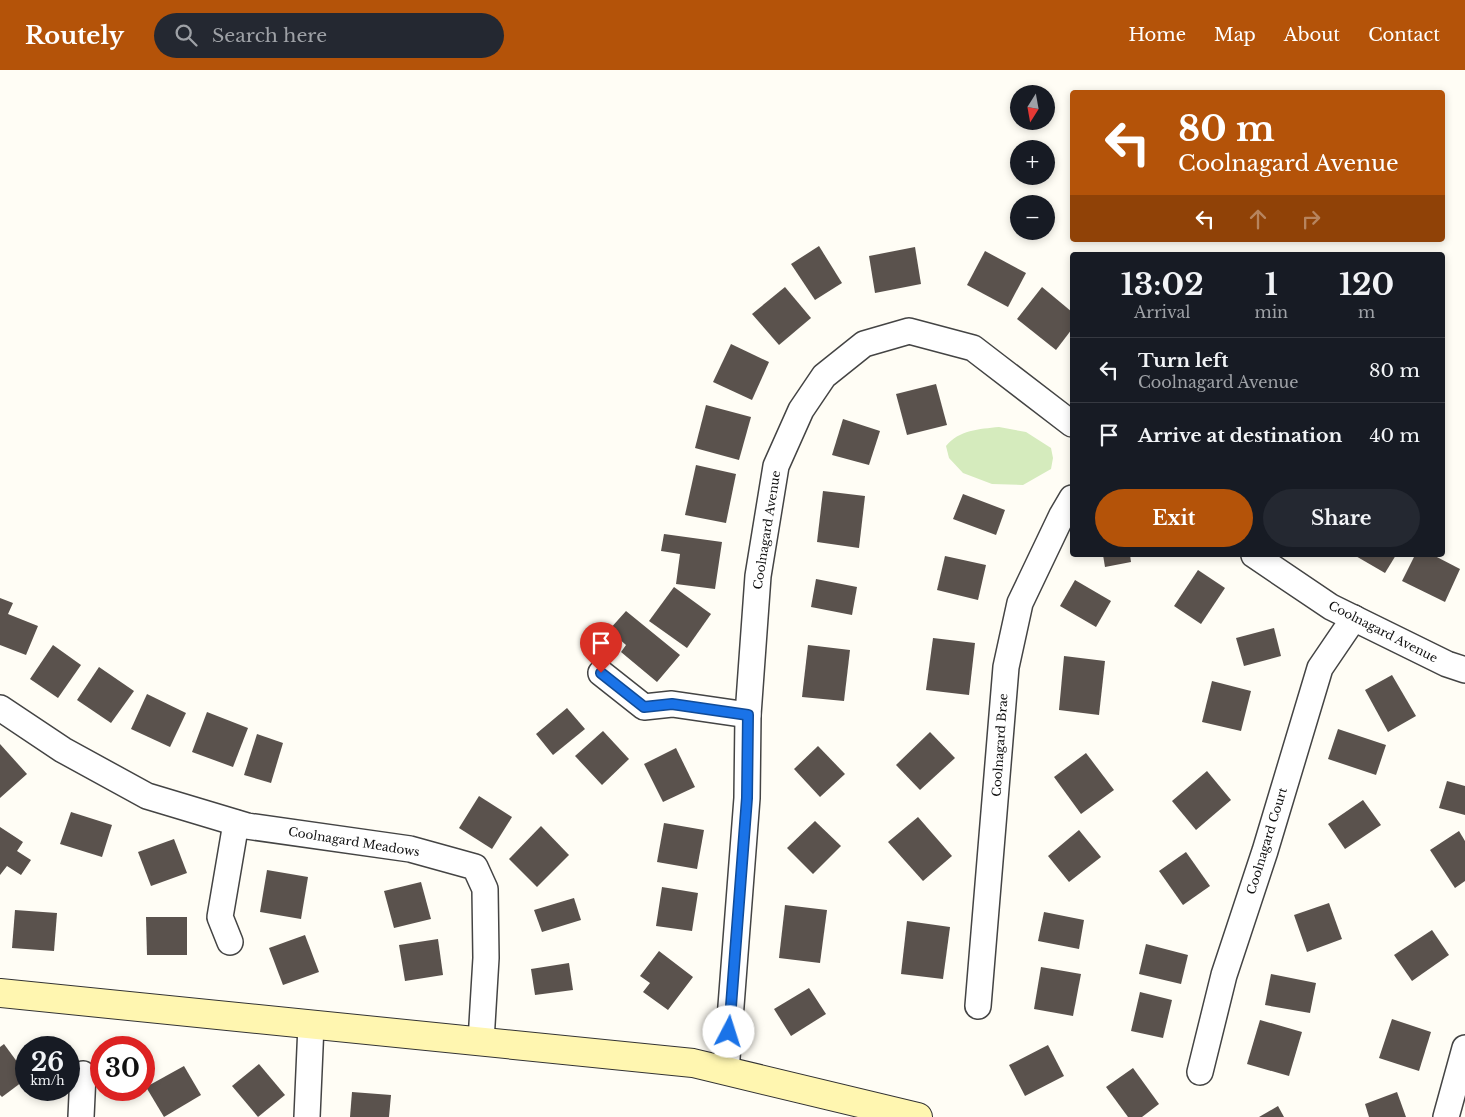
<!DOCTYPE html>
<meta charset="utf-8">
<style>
body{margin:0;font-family:"Libre Baskerville",serif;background:#242831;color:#f1f3f6;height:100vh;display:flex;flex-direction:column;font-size:19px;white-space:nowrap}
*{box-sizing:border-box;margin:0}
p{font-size:16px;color:#9ea1a6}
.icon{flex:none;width:28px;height:28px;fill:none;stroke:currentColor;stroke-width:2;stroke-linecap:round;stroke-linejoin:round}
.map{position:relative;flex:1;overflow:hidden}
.side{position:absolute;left:1070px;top:182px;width:375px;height:305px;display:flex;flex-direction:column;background:#171b24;border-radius:5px;box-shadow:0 2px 8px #0003}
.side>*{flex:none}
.top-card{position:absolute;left:1070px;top:20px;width:375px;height:152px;border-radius:5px;box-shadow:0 2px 8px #0003;background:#b45309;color:#fff;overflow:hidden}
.needle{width:32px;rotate:191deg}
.fabs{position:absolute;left:1010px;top:15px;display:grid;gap:10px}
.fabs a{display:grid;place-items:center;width:45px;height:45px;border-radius:50%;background:#171b24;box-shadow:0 2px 8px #0003;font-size:25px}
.speed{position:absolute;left:15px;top:966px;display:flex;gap:10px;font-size:25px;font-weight:700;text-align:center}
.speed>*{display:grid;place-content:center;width:65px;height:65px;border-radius:50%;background:#171b24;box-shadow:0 2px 8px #0003;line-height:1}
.speed small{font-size:12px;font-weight:400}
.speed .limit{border:8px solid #d22;background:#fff;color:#111}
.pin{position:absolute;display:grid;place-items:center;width:42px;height:42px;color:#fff;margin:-51px -21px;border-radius:50% 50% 50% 0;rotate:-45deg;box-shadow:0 0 5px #0007}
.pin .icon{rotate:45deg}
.me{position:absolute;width:55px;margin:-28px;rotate:5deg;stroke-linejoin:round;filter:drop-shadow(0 0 4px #0008)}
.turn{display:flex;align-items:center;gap:18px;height:105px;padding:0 25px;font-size:22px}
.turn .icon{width:65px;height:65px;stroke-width:2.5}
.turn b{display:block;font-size:35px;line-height:42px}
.lanes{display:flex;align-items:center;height:48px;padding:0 25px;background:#0003;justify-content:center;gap:25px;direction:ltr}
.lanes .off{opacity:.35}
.eta{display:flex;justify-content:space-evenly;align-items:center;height:85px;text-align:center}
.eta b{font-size:30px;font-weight:700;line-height:35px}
.button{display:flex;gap:10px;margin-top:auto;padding:10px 25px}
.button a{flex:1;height:58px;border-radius:30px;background:#b45309;color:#fff;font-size:20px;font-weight:700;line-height:58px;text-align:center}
.button a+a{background:#242831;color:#f1f3f6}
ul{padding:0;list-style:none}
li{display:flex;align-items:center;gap:15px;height:65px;padding:0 25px;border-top:1px solid #363941}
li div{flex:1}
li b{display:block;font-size:19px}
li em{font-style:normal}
header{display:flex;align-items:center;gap:30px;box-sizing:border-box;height:70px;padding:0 25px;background:#b45309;color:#fff}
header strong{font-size:24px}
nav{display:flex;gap:28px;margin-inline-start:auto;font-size:18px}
.search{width:350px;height:45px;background:#242831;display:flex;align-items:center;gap:12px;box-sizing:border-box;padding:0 18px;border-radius:28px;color:#9ea1a6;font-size:19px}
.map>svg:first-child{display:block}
.green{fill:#d5ebbd}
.building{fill:#5a524d}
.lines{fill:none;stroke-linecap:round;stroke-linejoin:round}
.street-casing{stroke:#444;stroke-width:28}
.secondary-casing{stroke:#333;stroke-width:30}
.street{stroke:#fff;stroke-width:25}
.secondary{stroke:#fff6b0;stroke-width:28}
.route-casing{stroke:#114b97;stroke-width:12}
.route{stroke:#1a73e8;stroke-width:9}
.labels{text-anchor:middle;stroke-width:5;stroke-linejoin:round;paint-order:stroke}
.street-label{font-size:12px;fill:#111;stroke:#fff}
</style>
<header>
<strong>Routely</strong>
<div class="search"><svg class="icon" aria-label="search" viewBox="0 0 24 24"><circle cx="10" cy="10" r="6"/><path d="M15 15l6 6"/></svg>Search here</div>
<nav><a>Home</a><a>Map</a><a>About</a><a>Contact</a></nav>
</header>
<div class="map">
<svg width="1465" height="1047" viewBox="0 0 1465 1047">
<rect width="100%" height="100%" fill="#fffdf5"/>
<path class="green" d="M999,357L1026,362L1051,378L1053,388L1051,399L1023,415L992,414L963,403L949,388L946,376C959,360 979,359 999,357Z"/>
<g class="building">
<path d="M819,176L842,213L815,230L791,194Z"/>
<path d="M915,177L921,214L875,223L869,186Z"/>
<path d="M985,181L1026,203L1008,237L967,215Z"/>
<path d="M785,217L811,248L779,275L752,244Z"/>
<path d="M1042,217L1072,242V259L1056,280L1017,249Z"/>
<path d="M731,274L769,292L752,330L713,312Z"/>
<path d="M936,314L947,355L907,365L896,324Z"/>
<path d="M706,335L751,347L739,390L695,378Z"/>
<path d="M843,349L880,361L869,395L832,385Z"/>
<path d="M696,395L736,404L726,453L685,445Z"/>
<path d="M823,421L865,426L859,478L817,472Z"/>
<path d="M963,424L1005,440L996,465L953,449Z"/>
<path d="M664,464L722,472L715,519L676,514L680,484L661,481Z"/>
<path d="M1103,485H1130L1131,492L1105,497Z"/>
<path d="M1354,485H1396L1385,503Z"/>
<path d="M1415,485H1433L1460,499L1445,532L1402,511Z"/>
<path d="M945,486L986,495L978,530L937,520Z"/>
<path d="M1198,500L1225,518L1201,554L1174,536Z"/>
<path d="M816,509L857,517L852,545L811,537Z"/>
<path d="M1075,510L1111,531L1096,557L1060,536Z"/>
<path d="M674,517L711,544L687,578L649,551Z"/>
<path d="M0,528L13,533L8,544L38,556L26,585L0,575Z"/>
<path d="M626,541L680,585L657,612L621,582L626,575L609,560Z"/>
<path d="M1274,558L1281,586L1244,596L1236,568Z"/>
<path d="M933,568L975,573L969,625L926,620Z"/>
<path d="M53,575L81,595L58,628L30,609Z"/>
<path d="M808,575L850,580L844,631L802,627Z"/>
<path d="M1064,586L1105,591L1099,645L1059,640Z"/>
<path d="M99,597L134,621L111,653L77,630Z"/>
<path d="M1392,605L1416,646L1388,662L1365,620Z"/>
<path d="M1212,611L1251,621L1241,661L1202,652Z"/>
<path d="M147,624L186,643L170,677L131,659Z"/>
<path d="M567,638L585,659L553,685L536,664Z"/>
<path d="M207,642L248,658L233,697L192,682Z"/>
<path d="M1338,659L1386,675L1376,705L1328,689Z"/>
<path d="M603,661L629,689L602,715L575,686Z"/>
<path d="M930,662L955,688L920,720L896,695Z"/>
<path d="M257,664L283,673L271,713L244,705Z"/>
<path d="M0,674L27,704L0,728Z"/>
<path d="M818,676L845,704L820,727L794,699Z"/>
<path d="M676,678L695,717L663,732L644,694Z"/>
<path d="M1086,683L1114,720L1081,744L1054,707Z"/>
<path d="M1207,701L1231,730L1196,760L1172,731Z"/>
<path d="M1447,711L1465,716V745L1439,738Z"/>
<path d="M479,726L512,747L492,779L459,758Z"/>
<path d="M1363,730L1381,755L1345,779L1328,754Z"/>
<path d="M71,742L112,755L102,787L60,774Z"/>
<path d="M918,747L952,786L923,811L888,772Z"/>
<path d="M815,751L841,776L813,804L787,778Z"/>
<path d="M664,753L704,760L697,799L657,792Z"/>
<path d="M541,756L569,785L537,817L509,789Z"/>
<path d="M0,757L23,772L17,781L31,790L21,805L7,796L0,805Z"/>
<path d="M1079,760L1101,787L1069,812L1048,786Z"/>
<path d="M1459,761L1465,771V811L1455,818L1430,780Z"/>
<path d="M174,769L187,803L151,816L138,782Z"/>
<path d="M1186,782L1210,816L1183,835L1159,801Z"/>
<path d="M267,800L308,807L301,849L260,842Z"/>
<path d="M421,812L431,849L394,858L384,821Z"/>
<path d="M662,817L698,823L692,861L656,856Z"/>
<path d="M574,828L581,850L542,862L534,840Z"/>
<path d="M1329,833L1342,869L1307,882L1294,845Z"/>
<path d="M785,835L827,840L820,893L779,888Z"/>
<path d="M15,840L57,843L54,881L12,878Z"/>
<path d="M1044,842L1084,850L1079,879L1038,871Z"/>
<path d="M146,847H187V885H147Z"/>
<path d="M907,851L950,857L943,909L901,904Z"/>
<path d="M1432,860L1449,885L1412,911L1394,885Z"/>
<path d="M305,865L319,902L283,915L269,878Z"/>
<path d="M438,869L443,905L405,911L399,875Z"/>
<path d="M1146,874L1188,885L1181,914L1139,904Z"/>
<path d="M659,881L693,907L668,940L643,922L650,913L640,906Z"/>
<path d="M569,893L573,920L535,925L531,899Z"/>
<path d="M1041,897L1081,904L1073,946L1034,939Z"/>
<path d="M1271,904L1316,913L1310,943L1265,935Z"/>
<path d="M809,918L826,944L791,966L774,939Z"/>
<path d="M1140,922L1172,930L1163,968L1131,961Z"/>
<path d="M1392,949L1431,962L1419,1001L1379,988Z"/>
<path d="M1260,950L1302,962L1289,1006L1247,994Z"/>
<path d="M4,974L26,1004V1009L2,1027L0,1025V977Z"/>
<path d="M1048,975L1064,1006L1025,1026L1009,995Z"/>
<path d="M259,994L285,1025L258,1047L232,1016Z"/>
<path d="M184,996L201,1025L164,1047L146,1017Z"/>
<path d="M1133,998L1159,1034L1142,1047H1128L1106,1017Z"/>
<path d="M352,1022L391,1025L389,1047H350Z"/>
<path d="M1397,1022L1406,1047H1369L1365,1034Z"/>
<path d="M1278,1036L1284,1047H1259Z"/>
</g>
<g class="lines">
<g class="street-casing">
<g id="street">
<path d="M1254,485L1331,537L1447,594L1465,600"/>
<path d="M601,603L644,637L672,634L748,645"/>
<path d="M0,638L63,680L147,726L247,756L410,779L475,797L485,819L486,888L481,971"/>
<path d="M230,872L220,847L236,753"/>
<path d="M978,936L1006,597L1020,533L1062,445L1072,428"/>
<path d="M726,1001L747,728L748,645L758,506L776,396L801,340L824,306L864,274L909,261L973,278L1072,354"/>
<path d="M1200,1002L1224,905L1265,781L1320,598L1354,548"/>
<path d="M81,1047L83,1004"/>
<path d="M307,1047L311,955"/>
<path d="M1446,1047L1465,978"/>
</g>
</g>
<g class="secondary-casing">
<path id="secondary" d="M0,923L693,993L918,1047"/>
</g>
<use href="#street" class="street"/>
<use href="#secondary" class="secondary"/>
</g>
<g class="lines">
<g class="route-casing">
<path id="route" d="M601,603L644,637L672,634L748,645L747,728L729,962"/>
</g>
<use href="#route" class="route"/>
</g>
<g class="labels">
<g class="street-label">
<text transform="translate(767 460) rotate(-81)" y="4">Coolnagard Avenue</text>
<text transform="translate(1383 562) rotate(27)" y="4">Coolnagard Avenue</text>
<text transform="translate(1000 675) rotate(-86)" y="4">Coolnagard Brae</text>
<text transform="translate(1267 771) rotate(-73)" y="4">Coolnagard Court</text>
<text transform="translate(354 772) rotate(9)" y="4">Coolnagard Meadows</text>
</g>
</g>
</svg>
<div class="fabs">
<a><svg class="needle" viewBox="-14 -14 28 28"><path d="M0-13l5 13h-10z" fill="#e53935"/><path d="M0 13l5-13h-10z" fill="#9ea1a6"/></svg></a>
<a>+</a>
<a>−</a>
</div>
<div class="speed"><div>26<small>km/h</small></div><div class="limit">30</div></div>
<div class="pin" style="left:601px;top:603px;background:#d93025"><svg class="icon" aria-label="arrive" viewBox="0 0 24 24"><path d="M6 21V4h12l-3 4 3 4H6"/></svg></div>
<svg class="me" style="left:729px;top:962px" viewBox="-20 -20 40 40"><circle r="19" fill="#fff"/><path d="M0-13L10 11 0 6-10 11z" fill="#1a73e8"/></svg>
<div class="top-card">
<div class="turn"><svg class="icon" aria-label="left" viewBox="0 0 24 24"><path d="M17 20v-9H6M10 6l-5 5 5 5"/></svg><div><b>80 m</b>Coolnagard Avenue</div></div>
<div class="lanes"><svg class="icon" aria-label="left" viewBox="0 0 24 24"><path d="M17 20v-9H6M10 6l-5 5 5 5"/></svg><svg class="icon off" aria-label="ahead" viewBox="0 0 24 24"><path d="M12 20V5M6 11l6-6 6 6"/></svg><svg class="icon off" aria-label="right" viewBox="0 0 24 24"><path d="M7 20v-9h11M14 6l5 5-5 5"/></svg></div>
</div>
<section class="side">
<div class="eta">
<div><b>13:02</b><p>Arrival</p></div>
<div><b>1</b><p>min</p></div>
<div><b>120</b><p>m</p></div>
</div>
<ul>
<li><svg class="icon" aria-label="left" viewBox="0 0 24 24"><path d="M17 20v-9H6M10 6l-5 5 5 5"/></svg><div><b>Turn left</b><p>Coolnagard Avenue</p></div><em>80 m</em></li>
<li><svg class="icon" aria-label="arrive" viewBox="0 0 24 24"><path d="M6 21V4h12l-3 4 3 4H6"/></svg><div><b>Arrive at destination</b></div><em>40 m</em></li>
</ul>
<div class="button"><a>Exit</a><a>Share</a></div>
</section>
</div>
